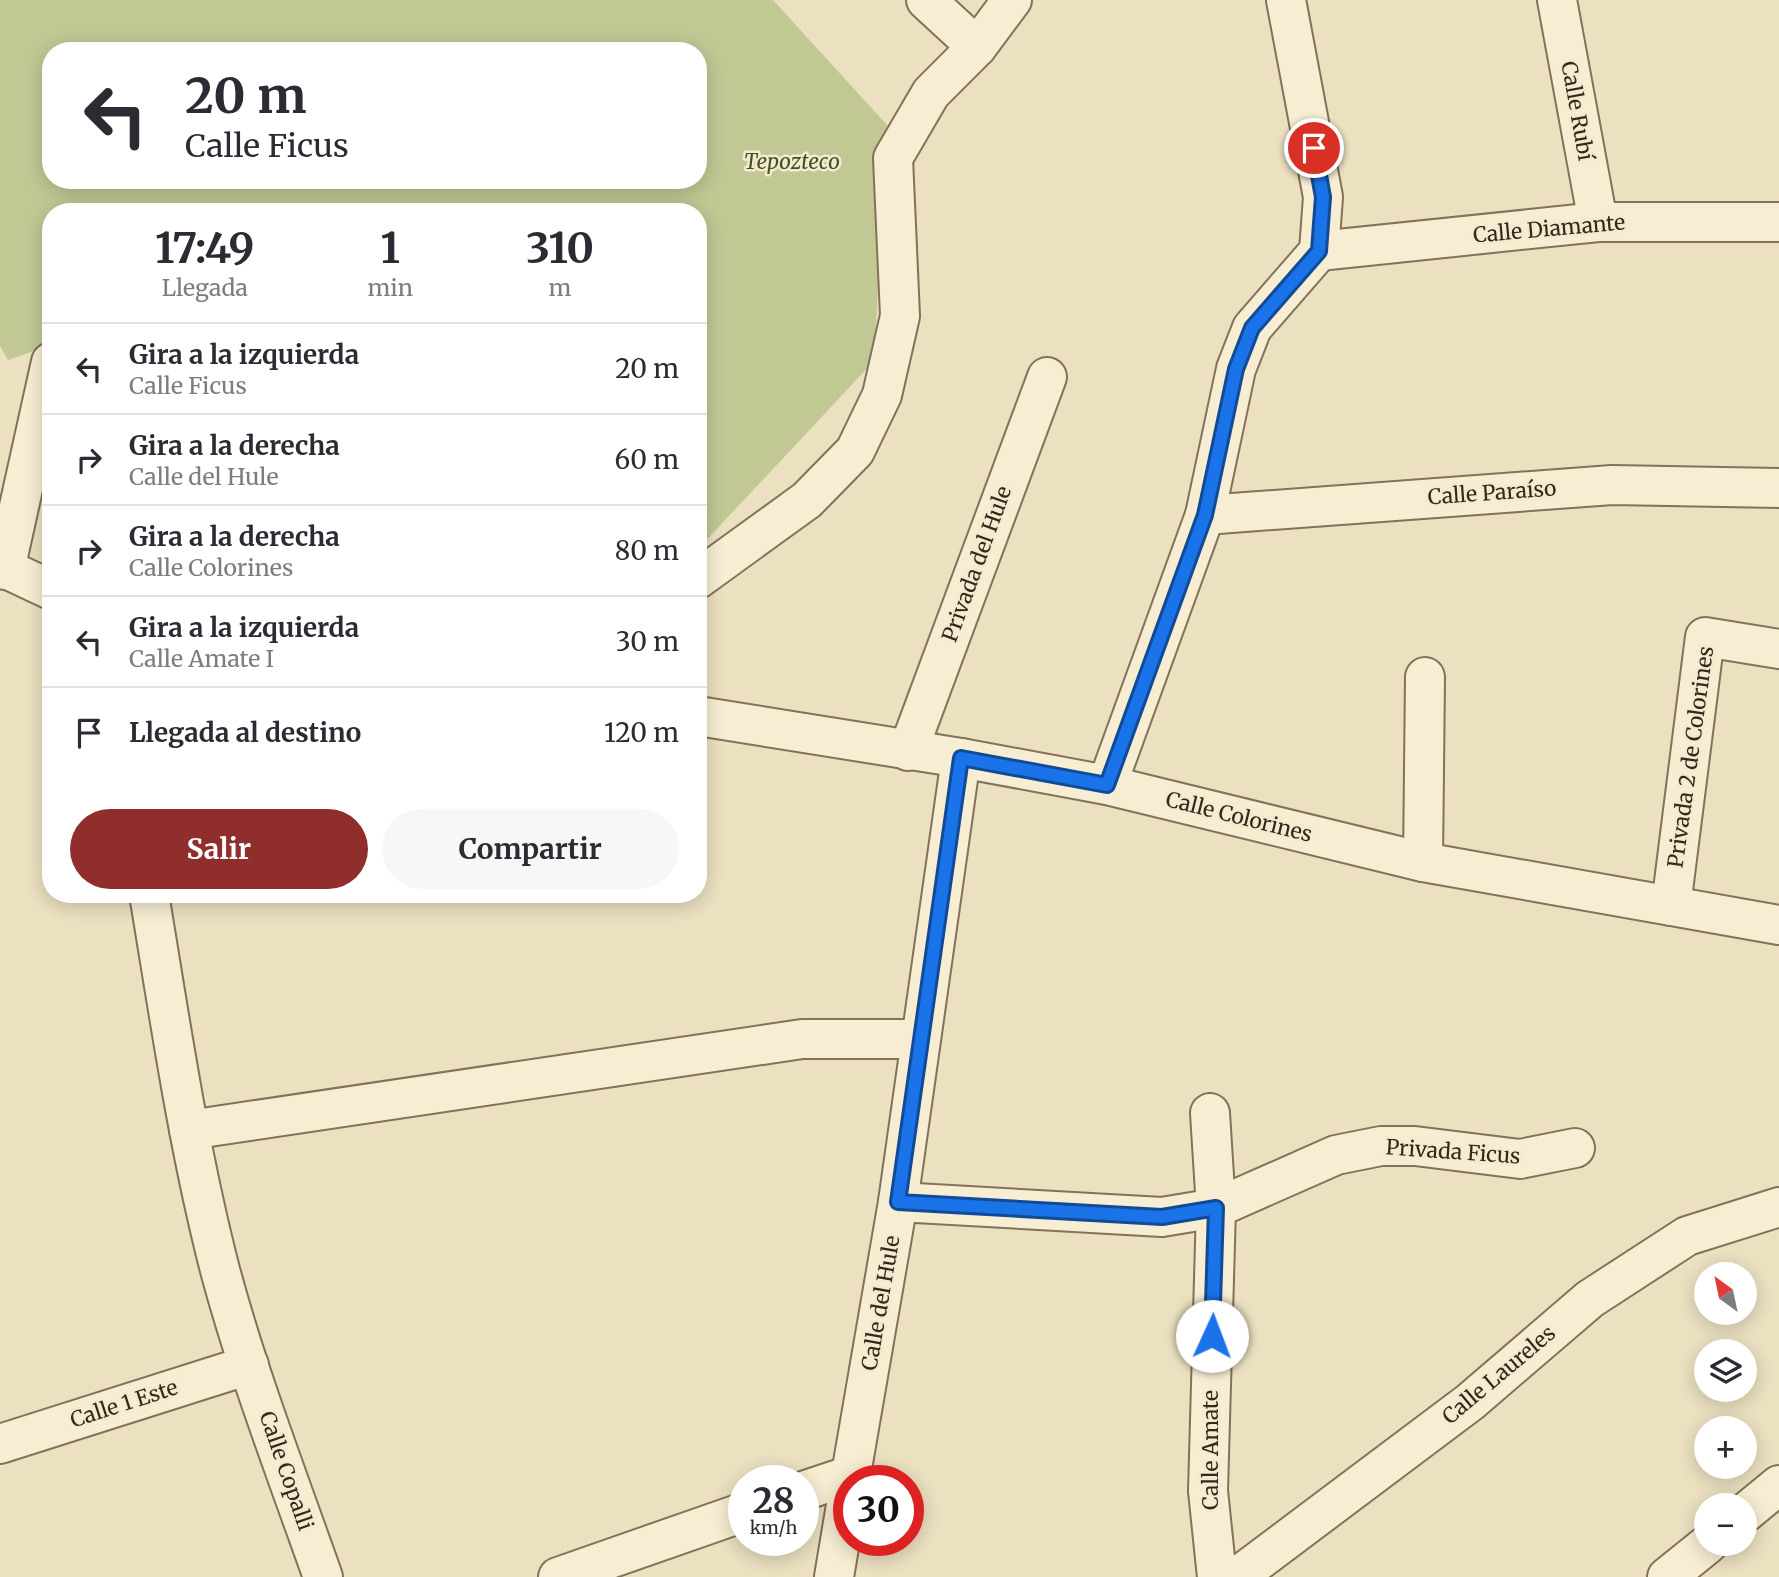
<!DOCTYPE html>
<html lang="es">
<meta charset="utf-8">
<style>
body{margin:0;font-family:Merriweather,serif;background:#f7f7f7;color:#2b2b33;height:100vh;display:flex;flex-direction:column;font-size:26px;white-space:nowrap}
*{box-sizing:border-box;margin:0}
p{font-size:23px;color:#7c7c81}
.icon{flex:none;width:38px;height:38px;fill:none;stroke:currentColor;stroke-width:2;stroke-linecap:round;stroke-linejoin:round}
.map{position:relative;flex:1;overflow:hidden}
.panel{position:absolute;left:42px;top:203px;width:665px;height:700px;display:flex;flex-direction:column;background:#fff;border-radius:28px;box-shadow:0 4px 18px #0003}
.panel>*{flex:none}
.guide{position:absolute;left:42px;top:42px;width:665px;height:147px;border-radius:28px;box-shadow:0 4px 18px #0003;background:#fff;color:#2b2b33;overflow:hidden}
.needle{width:46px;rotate:327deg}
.controls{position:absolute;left:1694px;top:1262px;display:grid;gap:14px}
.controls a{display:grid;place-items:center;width:63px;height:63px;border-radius:50%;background:#fff;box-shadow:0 4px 18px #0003;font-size:35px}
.speed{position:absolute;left:728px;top:1465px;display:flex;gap:14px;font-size:35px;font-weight:700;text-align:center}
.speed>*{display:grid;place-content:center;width:91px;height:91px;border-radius:50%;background:#fff;box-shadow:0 4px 18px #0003;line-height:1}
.speed small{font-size:18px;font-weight:400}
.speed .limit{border:10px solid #d22;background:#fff;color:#111}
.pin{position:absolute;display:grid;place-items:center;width:60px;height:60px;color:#fff;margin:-30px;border:4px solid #fff;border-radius:50%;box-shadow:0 2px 7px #0007}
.me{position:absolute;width:77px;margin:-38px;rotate:2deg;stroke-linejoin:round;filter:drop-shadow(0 0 5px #0008)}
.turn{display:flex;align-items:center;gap:24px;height:147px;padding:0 28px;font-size:32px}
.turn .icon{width:91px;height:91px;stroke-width:2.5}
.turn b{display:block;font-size:49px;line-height:60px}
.eta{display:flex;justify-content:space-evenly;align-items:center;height:119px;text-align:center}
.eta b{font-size:42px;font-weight:700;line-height:49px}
.cta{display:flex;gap:14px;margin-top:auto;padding:14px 28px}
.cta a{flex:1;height:80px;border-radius:42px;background:#8f2e2c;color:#fff;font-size:28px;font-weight:700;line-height:80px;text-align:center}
.cta a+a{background:#f7f7f7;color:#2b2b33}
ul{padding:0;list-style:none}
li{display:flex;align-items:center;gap:21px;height:91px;padding:0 28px;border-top:2px solid #e1e1e2}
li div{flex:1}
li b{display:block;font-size:26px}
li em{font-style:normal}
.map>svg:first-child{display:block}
.green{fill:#c1c894;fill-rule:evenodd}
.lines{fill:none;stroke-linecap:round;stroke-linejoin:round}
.minor-casing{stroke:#837159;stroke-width:42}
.minor{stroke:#f7edd2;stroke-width:38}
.route-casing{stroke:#114b97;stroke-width:18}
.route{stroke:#1a73e8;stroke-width:12}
.labels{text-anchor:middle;stroke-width:5;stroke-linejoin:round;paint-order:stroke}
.street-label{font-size:21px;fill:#33281c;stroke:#f3eacf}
.park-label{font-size:21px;font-style:italic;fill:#434f24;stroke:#f3eacf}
</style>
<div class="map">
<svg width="1779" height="1577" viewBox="0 0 1779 1577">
<rect width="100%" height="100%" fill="#ebe0c0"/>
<path class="green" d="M0,0H773L887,125L874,361L698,549V212H51V345L8,360L0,346ZM51,51H698V180H51Z"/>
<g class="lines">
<g class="minor-casing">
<g id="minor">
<path d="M926,0L977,47"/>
<path d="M1557,0L1598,222"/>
<path d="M1319,251L1598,222H1779"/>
<path d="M1205,515L1612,485L1779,488"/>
<path d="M0,566L51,590"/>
<path d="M5,570L51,362"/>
<path d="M698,579L807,500L855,451L882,395L900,316L893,158L931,93L977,47L1012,0"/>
<path d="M698,716L961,758L1107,785L1423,862L1779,925"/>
<path d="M908,751L1047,377"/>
<path d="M1107,785L1205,515L1236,369L1252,328L1319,251L1323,197L1286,0"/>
<path d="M1423,862L1425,677"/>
<path d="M149,894C170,1020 188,1146 220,1270C248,1374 287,1475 323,1577"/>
<path d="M1671,906L1705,637L1779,649"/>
<path d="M1210,1113L1216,1208L1208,1491L1217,1577"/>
<path d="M189,1130L802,1039H920"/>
<path d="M898,1202L1162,1217L1216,1208L1336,1155L1381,1146H1415L1520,1159L1575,1148"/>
<path d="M0,1444L249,1365"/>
<path d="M850,1480L898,1202L961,758"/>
<path d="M803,1491L851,1475"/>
<path d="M1745,1513L1779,1485"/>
<path d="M558,1577L744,1512"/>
<path d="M834,1577L849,1487"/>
<path d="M1237,1577L1470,1402L1590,1299L1687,1236L1779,1207"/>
<path d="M1667,1577L1708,1544"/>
</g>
</g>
<use href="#minor" class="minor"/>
</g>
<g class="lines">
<g class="route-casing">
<path id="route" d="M1212,1336L1216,1208L1162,1217L898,1202L961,758L1107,785L1205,515L1236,369L1252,328L1319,251L1323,197L1314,148"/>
</g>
<use href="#route" class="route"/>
</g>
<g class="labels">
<g class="street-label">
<text transform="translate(1577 111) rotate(80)" y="7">Calle Rubí</text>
<text transform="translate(1549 229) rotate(-5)" y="7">Calle Diamante</text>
<text transform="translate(1492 493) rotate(-4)" y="7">Calle Paraíso</text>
<text transform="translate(977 564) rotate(-70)" y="7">Privada del Hule</text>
<text transform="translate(1691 757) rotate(-82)" y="7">Privada 2 de Colorines</text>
<text transform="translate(1239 817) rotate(14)" y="7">Calle Colorines</text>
<text transform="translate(1453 1152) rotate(4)" y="7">Privada Ficus</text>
<text transform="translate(881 1303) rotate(-80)" y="7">Calle del Hule</text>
<text transform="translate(1499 1375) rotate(-40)" y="7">Calle Laureles</text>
<text transform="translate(124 1404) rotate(-18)" y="7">Calle 1 Este</text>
<text transform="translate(1211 1450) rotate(-90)" y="7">Calle Amate</text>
<text transform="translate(286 1471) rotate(71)" y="7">Calle Copalli</text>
</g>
<g class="park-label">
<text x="792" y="169">Tepozteco</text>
</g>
</g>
</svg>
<div class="controls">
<a><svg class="needle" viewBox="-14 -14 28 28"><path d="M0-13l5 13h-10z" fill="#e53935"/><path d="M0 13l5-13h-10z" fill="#7c7c81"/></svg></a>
<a><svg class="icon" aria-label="layers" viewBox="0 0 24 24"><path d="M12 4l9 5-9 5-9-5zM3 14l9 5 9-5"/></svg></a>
<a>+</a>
<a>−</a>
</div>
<div class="speed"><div>28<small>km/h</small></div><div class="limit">30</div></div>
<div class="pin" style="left:1314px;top:148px;background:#d93025"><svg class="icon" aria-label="arrive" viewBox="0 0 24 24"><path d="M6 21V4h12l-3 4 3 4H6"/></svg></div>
<svg class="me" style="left:1212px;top:1336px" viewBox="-20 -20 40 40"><circle r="19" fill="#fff"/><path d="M0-13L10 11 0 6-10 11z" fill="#1a73e8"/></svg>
<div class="guide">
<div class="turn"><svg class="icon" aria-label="left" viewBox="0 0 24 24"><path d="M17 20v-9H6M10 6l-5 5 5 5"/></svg><div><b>20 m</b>Calle Ficus</div></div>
</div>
<section class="panel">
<div class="eta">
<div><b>17:49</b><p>Llegada</p></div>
<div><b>1</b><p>min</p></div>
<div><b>310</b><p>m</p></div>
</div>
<ul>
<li><svg class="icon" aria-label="left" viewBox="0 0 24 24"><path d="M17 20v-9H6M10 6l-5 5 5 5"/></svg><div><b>Gira a la izquierda</b><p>Calle Ficus</p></div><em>20 m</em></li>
<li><svg class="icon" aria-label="right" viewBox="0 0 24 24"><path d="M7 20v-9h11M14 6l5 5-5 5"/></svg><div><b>Gira a la derecha</b><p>Calle del Hule</p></div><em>60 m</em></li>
<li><svg class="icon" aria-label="right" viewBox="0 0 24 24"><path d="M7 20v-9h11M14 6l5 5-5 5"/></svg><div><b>Gira a la derecha</b><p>Calle Colorines</p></div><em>80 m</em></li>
<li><svg class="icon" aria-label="left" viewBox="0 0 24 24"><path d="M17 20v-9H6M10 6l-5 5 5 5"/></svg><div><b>Gira a la izquierda</b><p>Calle Amate I</p></div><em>30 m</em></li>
<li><svg class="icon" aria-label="arrive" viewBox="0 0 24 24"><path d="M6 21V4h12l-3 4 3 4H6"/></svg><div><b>Llegada al destino</b></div><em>120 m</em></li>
</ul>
<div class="cta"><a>Salir</a><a>Compartir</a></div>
</section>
</div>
